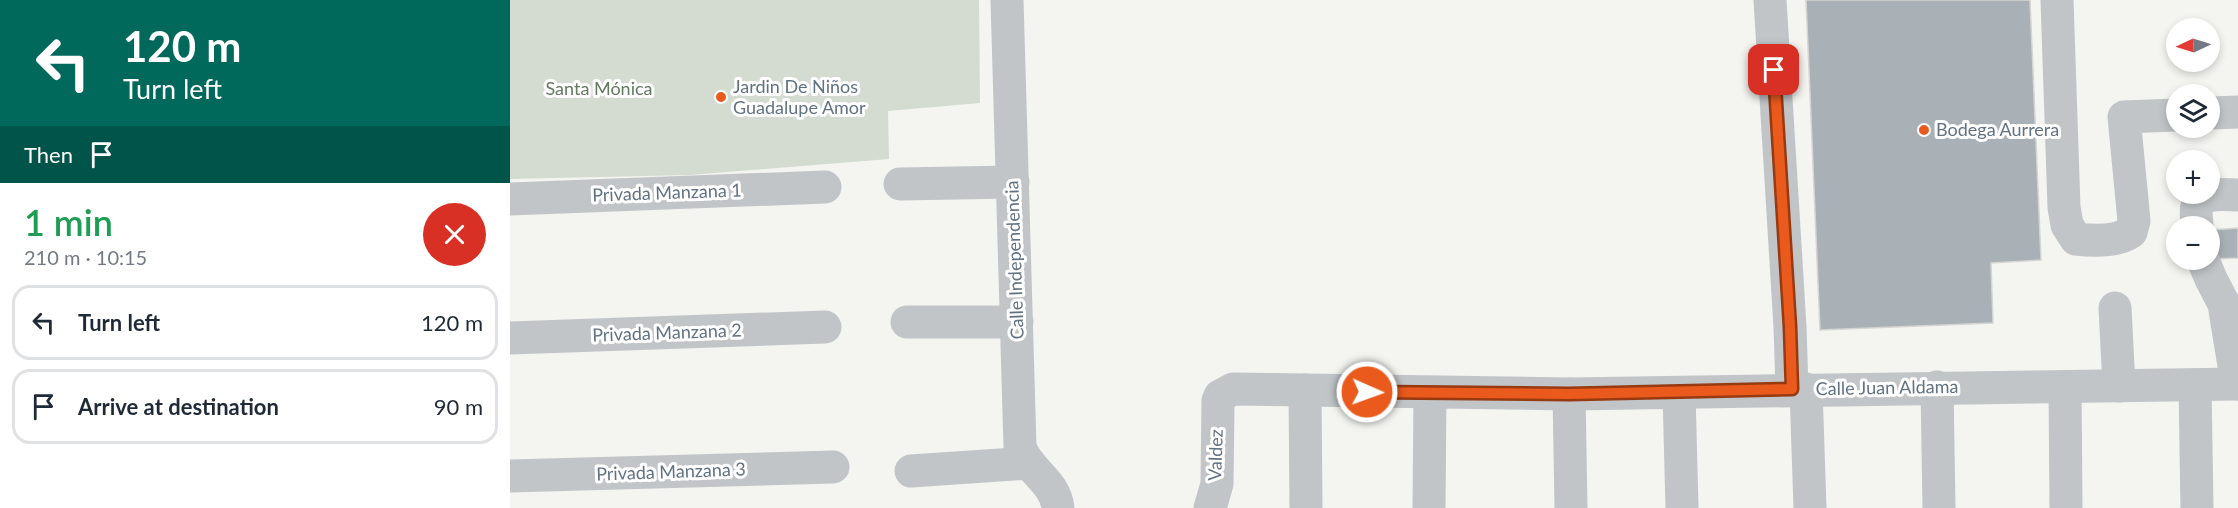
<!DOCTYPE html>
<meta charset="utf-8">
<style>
body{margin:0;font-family:Lato,sans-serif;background:#f2f2f3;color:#1f2937;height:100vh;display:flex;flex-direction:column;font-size:22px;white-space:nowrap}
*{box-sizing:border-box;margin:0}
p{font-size:20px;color:#747a83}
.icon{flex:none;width:33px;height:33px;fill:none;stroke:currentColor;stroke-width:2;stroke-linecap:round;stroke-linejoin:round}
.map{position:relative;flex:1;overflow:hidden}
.drawer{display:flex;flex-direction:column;background:#fff;width:510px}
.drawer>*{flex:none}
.guide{background:#00695c;color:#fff;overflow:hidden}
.needle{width:39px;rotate:266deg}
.buttons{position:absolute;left:1656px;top:18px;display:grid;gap:12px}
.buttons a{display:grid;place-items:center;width:54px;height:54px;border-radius:50%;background:#fff;box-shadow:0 3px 9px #0003;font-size:30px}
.pin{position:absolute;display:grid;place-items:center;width:51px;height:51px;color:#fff;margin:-26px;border-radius:12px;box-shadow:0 3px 9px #0006}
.me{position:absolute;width:66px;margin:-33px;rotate:92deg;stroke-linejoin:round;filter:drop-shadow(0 0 4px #0008)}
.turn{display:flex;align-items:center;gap:21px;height:126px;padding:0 24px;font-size:27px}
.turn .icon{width:78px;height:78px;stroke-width:2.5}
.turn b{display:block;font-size:42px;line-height:51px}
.then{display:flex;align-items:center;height:57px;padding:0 24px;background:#0003;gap:12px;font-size:22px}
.round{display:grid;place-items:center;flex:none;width:63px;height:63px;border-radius:32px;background:#f2f2f3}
.overview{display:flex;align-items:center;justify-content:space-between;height:102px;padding:0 24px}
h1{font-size:36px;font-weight:600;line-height:45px;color:#1e9e55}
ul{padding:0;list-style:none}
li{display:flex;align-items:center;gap:18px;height:75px;margin:0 12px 9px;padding:0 12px;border:3px solid #e0e1e3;border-radius:18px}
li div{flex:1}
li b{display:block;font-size:22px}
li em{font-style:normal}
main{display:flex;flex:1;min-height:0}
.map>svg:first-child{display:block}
.green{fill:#d4dbd1}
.building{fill:#a9b1b7;stroke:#d5d5d3;stroke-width:1.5}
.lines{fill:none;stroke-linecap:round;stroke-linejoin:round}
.minor{stroke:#c1c5c8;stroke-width:33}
.route-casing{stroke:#973a12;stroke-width:15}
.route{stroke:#e95a1c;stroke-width:10}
.poi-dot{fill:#e95a1c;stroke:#fff;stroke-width:2}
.labels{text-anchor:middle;stroke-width:6;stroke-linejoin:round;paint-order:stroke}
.poi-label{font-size:18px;fill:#627282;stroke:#fff;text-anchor:start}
.park-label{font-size:18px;fill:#647961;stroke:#fff}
.street-label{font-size:18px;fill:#627282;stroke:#fff}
</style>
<main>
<section class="drawer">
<div class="guide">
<div class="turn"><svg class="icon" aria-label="left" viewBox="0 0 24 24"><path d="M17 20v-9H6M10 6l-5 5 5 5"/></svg><div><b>120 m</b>Turn left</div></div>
<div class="then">Then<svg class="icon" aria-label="arrive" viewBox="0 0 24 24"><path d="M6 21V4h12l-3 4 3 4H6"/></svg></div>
</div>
<div class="overview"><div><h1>1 min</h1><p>210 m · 10:15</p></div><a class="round" style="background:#d93025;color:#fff"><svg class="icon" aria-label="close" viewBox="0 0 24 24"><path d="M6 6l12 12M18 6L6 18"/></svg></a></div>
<ul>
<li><svg class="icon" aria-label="left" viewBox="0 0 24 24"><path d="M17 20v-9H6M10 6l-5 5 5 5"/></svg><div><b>Turn left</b></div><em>120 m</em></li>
<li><svg class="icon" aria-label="arrive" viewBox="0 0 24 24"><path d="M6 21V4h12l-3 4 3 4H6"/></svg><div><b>Arrive at destination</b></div><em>90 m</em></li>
</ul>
</section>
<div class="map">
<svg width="1728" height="508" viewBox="0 0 1728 508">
<rect width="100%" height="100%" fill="#f4f4f0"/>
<path class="green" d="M0,0H469L470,103L378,111L379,159L180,175L0,179Z"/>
<g class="building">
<path d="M1296,0H1520L1531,260L1481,263L1483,323L1310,330Z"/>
<path d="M1728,228V258L1703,259L1702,230Z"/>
</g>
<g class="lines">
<g class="minor">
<path d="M497,0L510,447C518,471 545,481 548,508"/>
<path d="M1260,0L1280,327L1282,389"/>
<path d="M1547,0L1554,207L1557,225L1566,239C1583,241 1607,242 1621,232L1624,221L1614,117L1666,115"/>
<path d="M1700,113L1728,112"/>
<path d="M390,184L503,182"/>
<path d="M0,199L315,187"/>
<path d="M1687,226C1687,220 1685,212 1687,206C1690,191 1716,195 1728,195"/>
<path d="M1693,260L1701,279L1714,304L1727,384"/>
<path d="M1605,308L1609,386"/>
<path d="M397,322H507"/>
<path d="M0,338L315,327"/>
<path d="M1685,385L1687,508"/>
<path d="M1427,387L1429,508"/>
<path d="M1555,387L1556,508"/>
<path d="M1296,389L1300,508"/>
<path d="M795,390L796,508"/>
<path d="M1169,393L1172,508"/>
<path d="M1059,394L1061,508"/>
<path d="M401,471L519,463"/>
<path d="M0,476L323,467"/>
<path d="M700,508L707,484L708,401L710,396L723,389L1059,394L1728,384"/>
<path d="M919,508L920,393"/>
</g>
</g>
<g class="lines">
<g class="route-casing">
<path id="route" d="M857,392L1059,394L1282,389L1280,327L1264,70"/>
</g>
<use href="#route" class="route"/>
</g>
<g class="poi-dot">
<circle cx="211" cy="97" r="6"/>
<circle cx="1414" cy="130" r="6"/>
</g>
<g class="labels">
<g class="poi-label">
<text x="223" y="93">Jardin De Niños<tspan x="223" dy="21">Guadalupe Amor</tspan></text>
<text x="1426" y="136">Bodega Aurrera</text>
</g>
<g class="park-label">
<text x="89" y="95">Santa Mónica</text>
</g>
<g class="street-label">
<text transform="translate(157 193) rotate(-2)" y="6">Privada Manzana 1</text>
<text transform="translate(505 260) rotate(-92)" y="6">Calle Independencia</text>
<text transform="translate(157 333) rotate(-2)" y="6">Privada Manzana 2</text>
<text transform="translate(1377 388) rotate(-1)" y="6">Calle Juan Aldama</text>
<text transform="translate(706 455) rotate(-88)" y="6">Valdez</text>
<text transform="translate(161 472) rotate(-2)" y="6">Privada Manzana 3</text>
</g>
</g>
</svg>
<div class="buttons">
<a><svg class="needle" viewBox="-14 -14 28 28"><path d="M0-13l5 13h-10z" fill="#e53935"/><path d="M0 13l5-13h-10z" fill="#747a83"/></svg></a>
<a><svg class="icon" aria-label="layers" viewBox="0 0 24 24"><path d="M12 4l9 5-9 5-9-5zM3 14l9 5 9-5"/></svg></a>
<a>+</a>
<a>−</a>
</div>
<div class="pin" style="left:1264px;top:70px;background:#d93025"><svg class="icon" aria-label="arrive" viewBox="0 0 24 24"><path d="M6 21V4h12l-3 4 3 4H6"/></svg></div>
<svg class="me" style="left:857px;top:392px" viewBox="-20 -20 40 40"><circle r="17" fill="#e95a1c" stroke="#fff" stroke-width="3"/><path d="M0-11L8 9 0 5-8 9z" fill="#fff"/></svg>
</div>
</main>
